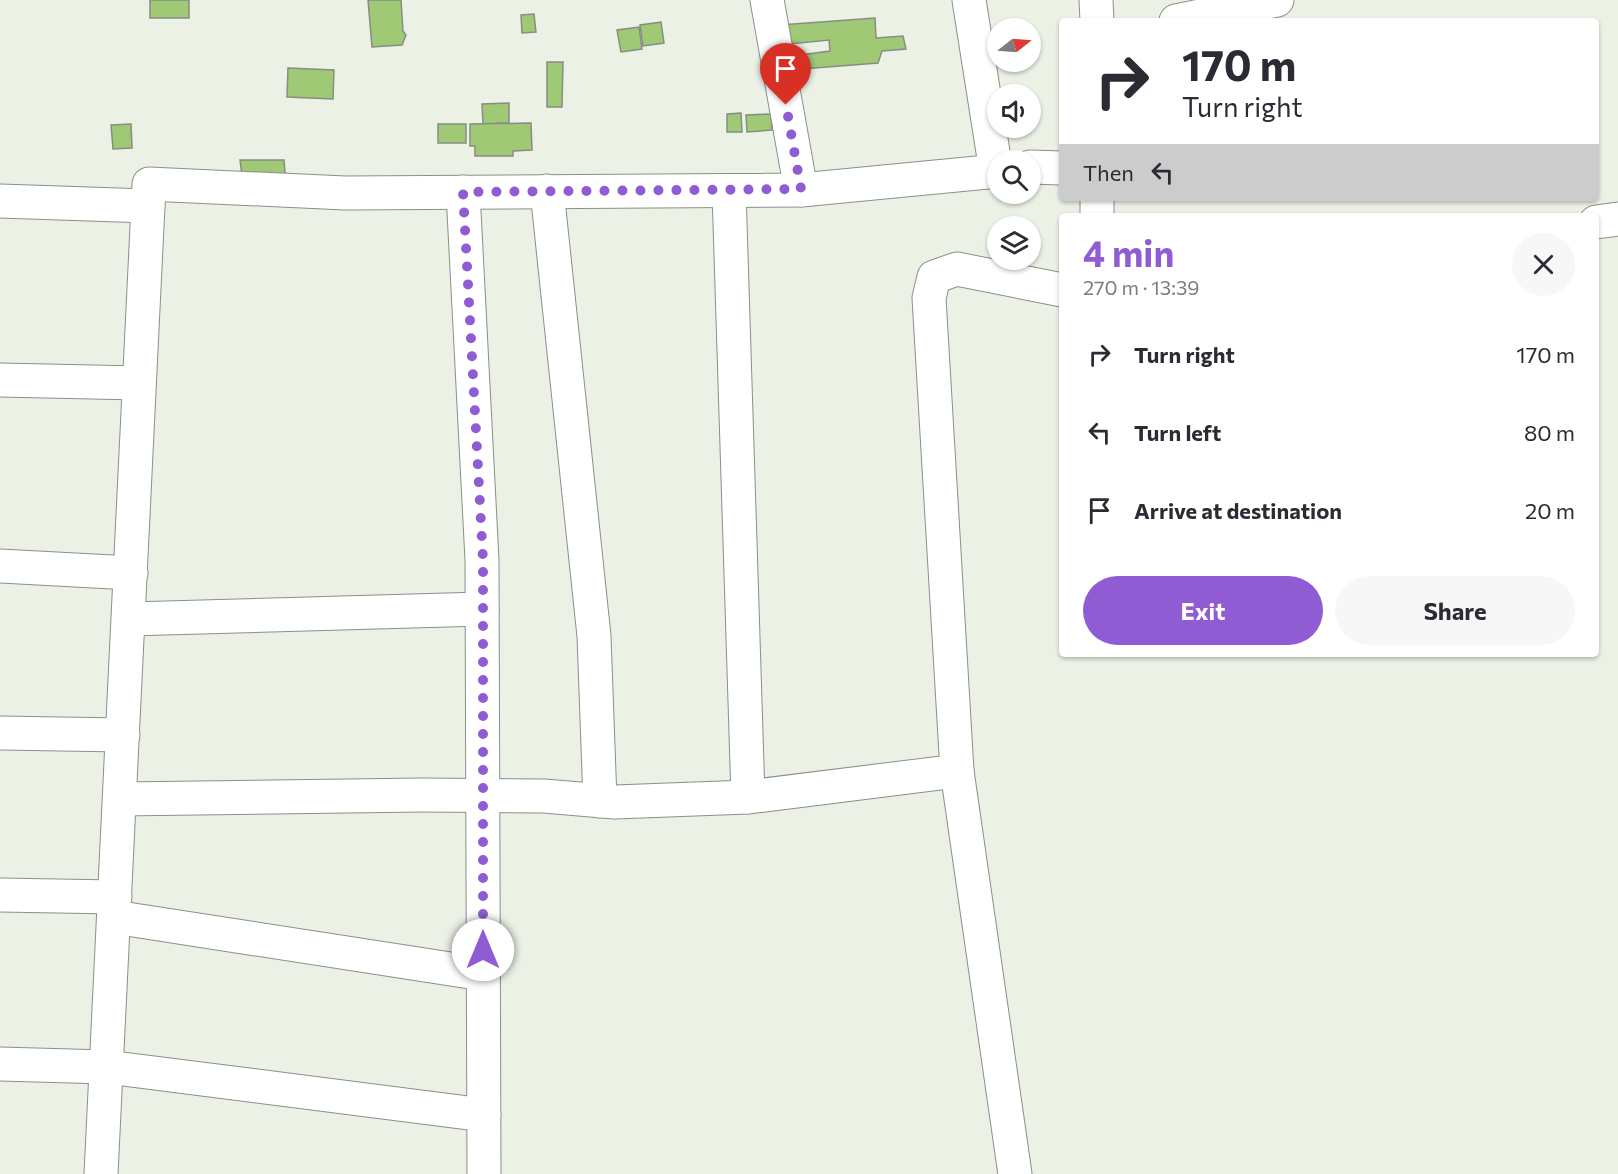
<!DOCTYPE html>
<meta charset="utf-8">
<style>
body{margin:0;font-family:Commissioner,sans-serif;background:#f7f7f7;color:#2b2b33;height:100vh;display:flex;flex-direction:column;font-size:22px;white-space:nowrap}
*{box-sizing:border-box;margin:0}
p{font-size:20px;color:#7c7c81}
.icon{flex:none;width:33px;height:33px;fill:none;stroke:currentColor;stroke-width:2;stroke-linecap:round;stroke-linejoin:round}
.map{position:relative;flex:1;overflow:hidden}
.side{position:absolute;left:1059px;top:213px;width:540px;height:444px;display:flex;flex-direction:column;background:#fff;border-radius:6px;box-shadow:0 2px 4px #0004}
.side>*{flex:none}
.banner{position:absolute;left:1059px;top:18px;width:540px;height:183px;border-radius:6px;box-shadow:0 2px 4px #0004;background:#fff;color:#2b2b33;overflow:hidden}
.needle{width:39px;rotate:73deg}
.tools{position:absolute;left:987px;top:18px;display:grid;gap:12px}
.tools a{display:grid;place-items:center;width:54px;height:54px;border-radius:50%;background:#fff;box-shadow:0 2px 4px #0004;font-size:30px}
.pin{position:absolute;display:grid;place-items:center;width:51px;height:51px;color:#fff;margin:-62px -26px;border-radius:50% 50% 50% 0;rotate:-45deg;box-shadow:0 0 6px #0007}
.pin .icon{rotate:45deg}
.me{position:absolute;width:66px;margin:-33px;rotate:0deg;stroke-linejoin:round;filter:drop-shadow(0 0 4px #0008)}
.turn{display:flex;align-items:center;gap:21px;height:126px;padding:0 24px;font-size:27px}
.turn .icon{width:78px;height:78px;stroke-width:2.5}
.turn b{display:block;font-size:42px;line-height:51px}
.then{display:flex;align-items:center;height:57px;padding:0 24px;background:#0003;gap:12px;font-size:22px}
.round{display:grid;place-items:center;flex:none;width:63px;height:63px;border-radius:32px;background:#f7f7f7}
.overview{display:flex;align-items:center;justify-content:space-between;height:102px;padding:0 24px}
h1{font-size:36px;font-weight:700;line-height:45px;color:#905cd4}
.button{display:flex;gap:12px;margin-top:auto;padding:12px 24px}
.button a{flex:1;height:69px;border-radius:36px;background:#905cd4;color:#fff;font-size:24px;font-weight:700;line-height:69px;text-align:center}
.button a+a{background:#f7f7f7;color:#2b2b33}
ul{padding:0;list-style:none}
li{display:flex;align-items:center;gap:18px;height:78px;padding:0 24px}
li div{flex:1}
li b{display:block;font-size:22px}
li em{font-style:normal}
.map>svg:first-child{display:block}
.building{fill:#a0c976;stroke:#878d82;stroke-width:1.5}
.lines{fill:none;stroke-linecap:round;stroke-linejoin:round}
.minor-casing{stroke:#8b9086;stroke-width:35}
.minor{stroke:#fff;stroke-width:33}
.route{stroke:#905cd4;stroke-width:10;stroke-dasharray:0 18}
</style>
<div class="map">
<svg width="1618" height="1174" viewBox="0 0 1618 1174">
<rect width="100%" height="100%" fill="#ebf1e5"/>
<g class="building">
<rect x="150" y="0" width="39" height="18"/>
<path d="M368,0H401L403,31L406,35L402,45L372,47Z"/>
<path d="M534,14L536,32L522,33L521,15Z"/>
<path d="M875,18L876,38L903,36L906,49L882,51L878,63L789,70L784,57L830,51L829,40L780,45V25Z"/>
<path d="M661,22L664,43L643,46L640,25Z"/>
<path d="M639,27L642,49L621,52L617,30Z"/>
<path d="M547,62H563L562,107H547Z"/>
<path d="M288,68L334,70L333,99L287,97Z"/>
<path d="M509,103V123L483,124L482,104Z"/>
<path d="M741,113L742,132H727V114Z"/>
<path d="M771,114L772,130L747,132L746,115Z"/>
<path d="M531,123L532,150L513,151V156H475V146H470V124Z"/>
<path d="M131,124L132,148L113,149L111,125Z"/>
<rect x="438" y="124" width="28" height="19"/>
<path d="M240,160H284L286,184L243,183Z"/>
</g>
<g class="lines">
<g class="minor-casing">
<g id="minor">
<path d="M969,0L996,171"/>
<path d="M1096,0L1097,21"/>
<path d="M1176,21L1277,0"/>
<path d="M1030,167L1062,168"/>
<path d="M801,190L998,171"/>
<path d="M547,191L594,636L600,801"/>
<path d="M729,191L748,797L957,771"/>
<path d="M463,192L482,560L484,1174"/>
<path d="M0,201L148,206L149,184L345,193L801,190L767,0"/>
<path d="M1097,216V198"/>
<path d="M1596,222L1618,219"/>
<path d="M0,380L139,383"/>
<path d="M0,566L131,573"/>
<path d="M129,619L482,609"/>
<path d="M0,733L123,735"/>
<path d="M120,799L422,795L544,796L615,802L748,797"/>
<path d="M0,895L115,897"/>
<path d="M114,917L483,974"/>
<path d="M0,1064L107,1067L484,1115"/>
<path d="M101,1174L148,206"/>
<path d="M1015,1174L957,771L929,298L934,277L957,269L1062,290"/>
</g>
</g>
<use href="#minor" class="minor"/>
</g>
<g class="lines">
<path class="route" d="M483,950V560L463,192L801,189L786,105"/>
</g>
</svg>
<div class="tools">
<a><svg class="needle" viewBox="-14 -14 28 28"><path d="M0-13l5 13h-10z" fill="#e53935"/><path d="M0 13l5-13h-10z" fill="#7c7c81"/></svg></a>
<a><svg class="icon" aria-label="sound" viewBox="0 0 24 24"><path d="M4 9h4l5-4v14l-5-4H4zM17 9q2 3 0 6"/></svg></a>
<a><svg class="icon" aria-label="search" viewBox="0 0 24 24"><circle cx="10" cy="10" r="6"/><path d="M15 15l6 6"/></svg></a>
<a><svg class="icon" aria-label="layers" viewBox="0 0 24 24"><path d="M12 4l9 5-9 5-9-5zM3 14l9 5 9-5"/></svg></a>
</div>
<div class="pin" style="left:786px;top:105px;background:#d93025"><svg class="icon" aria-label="arrive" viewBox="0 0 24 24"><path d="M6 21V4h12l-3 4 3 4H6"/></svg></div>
<svg class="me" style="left:483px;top:950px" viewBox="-20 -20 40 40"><circle r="19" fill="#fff"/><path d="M0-13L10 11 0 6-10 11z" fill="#905cd4"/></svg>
<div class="banner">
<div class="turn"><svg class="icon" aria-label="right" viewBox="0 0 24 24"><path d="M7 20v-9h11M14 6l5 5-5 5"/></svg><div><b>170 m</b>Turn right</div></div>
<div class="then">Then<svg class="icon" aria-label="left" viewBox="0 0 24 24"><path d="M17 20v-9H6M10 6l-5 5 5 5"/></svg></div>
</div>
<section class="side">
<div class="overview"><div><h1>4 min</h1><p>270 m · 13:39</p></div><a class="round"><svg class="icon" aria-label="close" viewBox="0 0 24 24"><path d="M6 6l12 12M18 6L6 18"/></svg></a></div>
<ul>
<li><svg class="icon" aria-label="right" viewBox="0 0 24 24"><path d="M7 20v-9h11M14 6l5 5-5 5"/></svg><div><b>Turn right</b></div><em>170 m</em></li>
<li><svg class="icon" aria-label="left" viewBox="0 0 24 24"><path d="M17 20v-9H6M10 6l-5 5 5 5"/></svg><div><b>Turn left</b></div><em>80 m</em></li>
<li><svg class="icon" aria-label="arrive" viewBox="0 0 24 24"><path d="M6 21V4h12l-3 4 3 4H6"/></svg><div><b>Arrive at destination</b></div><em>20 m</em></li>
</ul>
<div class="button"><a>Exit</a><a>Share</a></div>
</section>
</div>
